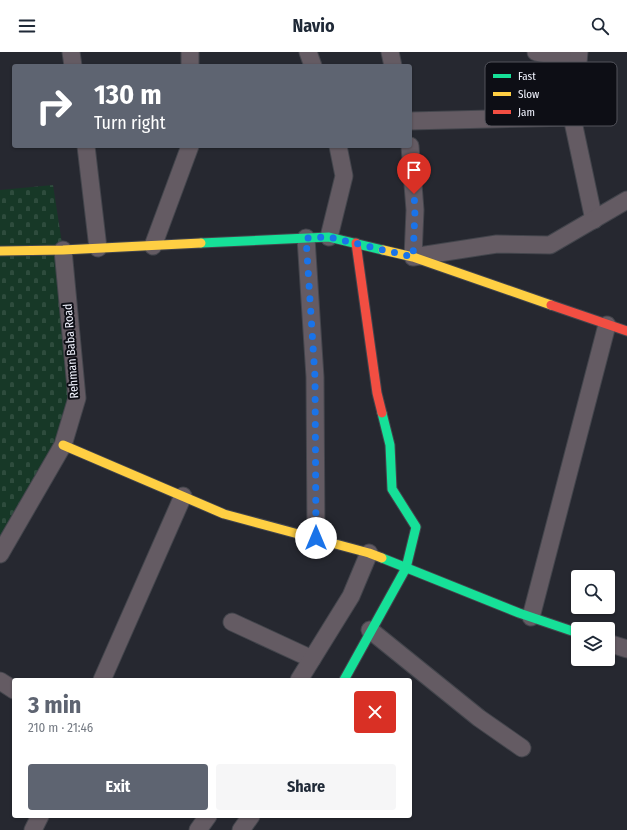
<!DOCTYPE html>
<meta charset="utf-8">
<style>
body{margin:0;font-family:"Fira Sans Condensed",sans-serif;background:#f6f6f7;color:#1f2937;height:100vh;display:flex;flex-direction:column;font-size:15px;white-space:nowrap}
*{box-sizing:border-box;margin:0}
p{font-size:13px;color:#747a83}
.icon{flex:none;width:22px;height:22px;fill:none;stroke:currentColor;stroke-width:2;stroke-linecap:round;stroke-linejoin:round}
.map{position:relative;flex:1;overflow:hidden}
.details{position:absolute;left:12px;top:626px;width:400px;height:140px;display:flex;flex-direction:column;background:#fff;border-radius:4px;box-shadow:0 1px 3px #0004}
.details>*{flex:none}
.guide{position:absolute;left:12px;top:12px;width:400px;height:84px;border-radius:4px;box-shadow:0 1px 3px #0004;background:#5e6471;color:#fff;overflow:hidden}
.controls{position:absolute;left:571px;top:518px;display:grid;gap:8px}
.controls a{display:grid;place-items:center;width:44px;height:44px;border-radius:4px;background:#fff;box-shadow:0 1px 3px #0004;font-size:20px}
.pin{position:absolute;display:grid;place-items:center;width:34px;height:34px;color:#fff;margin:-41px -17px;border-radius:50% 50% 50% 0;rotate:-45deg;box-shadow:0 0 4px #0007}
.pin .icon{rotate:45deg}
.me{position:absolute;width:44px;margin:-22px;rotate:0deg;stroke-linejoin:round;filter:drop-shadow(0 0 3px #0008)}
.turn{display:flex;align-items:center;gap:14px;height:84px;padding:0 16px;font-size:18px}
.turn .icon{width:52px;height:52px;stroke-width:2.5}
.turn b{display:block;font-size:28px;line-height:34px}
.round{display:grid;place-items:center;flex:none;width:42px;height:42px;border-radius:4px;background:#f6f6f7}
.head{display:flex;align-items:center;justify-content:space-between;height:68px;padding:0 16px}
h1{font-size:24px;font-weight:700;line-height:30px;color:#5e6471}
.cta{display:flex;gap:8px;margin-top:auto;padding:8px 16px}
.cta a{flex:1;height:46px;border-radius:4px;background:#5e6471;color:#fff;font-size:16px;font-weight:700;line-height:46px;text-align:center}
.cta a+a{background:#f6f6f7;color:#1f2937}
header{display:flex;justify-content:space-between;align-items:center;height:52px;padding:0 16px;background:#fff;font-size:18px;font-weight:700}
.map>svg:first-child{display:block}
.cemetery{fill:url(#cemetery-stones)}
.lines{fill:none;stroke-linecap:round;stroke-linejoin:round}
.street-casing{stroke:#43454c;stroke-width:19}
.fast-casing{stroke:#43454c;stroke-width:11}
.slow-casing{stroke:#43454c;stroke-width:11}
.jam-casing{stroke:#43454c;stroke-width:11}
.street{stroke:#645b63;stroke-width:17}
.fast{stroke:#16e098;stroke-width:9}
.slow{stroke:#ffcf43;stroke-width:9}
.jam{stroke:#f24e42;stroke-width:9}
.route{stroke:#1a73e8;stroke-width:7;stroke-dasharray:0 12.6}
.labels{text-anchor:middle;stroke-width:4;stroke-linejoin:round;paint-order:stroke}
.street-label{font-size:12px;fill:#f2f4ff;stroke:#0d0e15}
.key{fill:#0d0e15;stroke:#52535b;stroke-width:1}
.key-label{font-size:11px;fill:#f2f4ff}
</style>
<header><svg class="icon" aria-label="menu" viewBox="0 0 24 24"><path d="M4 6h16M4 12h16M4 18h16"/></svg>Navio<svg class="icon" aria-label="search" viewBox="0 0 24 24"><circle cx="10" cy="10" r="6"/><path d="M15 15l6 6"/></svg></header>
<div class="map">
<svg width="627" height="778" viewBox="0 0 627 778">
<defs>
<pattern id="cemetery-stones" width="16" height="16" patternUnits="userSpaceOnUse"><rect width="16" height="16" fill="#173827"/><path d="M2 7V4a2 2 0 0 1 4 0v3zM10 15v-3a2 2 0 0 1 4 0v3z" fill="#2e4c3d"/></pattern>
</defs>
<rect width="100%" height="100%" fill="#262830"/>
<path class="cemetery" d="M53,133L63,198L77,346L0,506V138Z"/>
<g class="lines">
<g class="street-casing">
<g id="street">
<path d="M71,0L73,14"/>
<path d="M190,0V14"/>
<path d="M308,0L313,14"/>
<path d="M390,0L393,14"/>
<path d="M536,0L578,7"/>
<path d="M579,0L572,65L594,168"/>
<path d="M410,69L572,65"/>
<path d="M86,94L98,196"/>
<path d="M410,94L415,158L413,205L497,192L550,193L627,148"/>
<path d="M329,185L344,124L338,94"/>
<path d="M306,186L315,325L316,486"/>
<path d="M153,194L190,94"/>
<path d="M0,502L63,393L77,346L63,198"/>
<path d="M531,565L607,273"/>
<path d="M232,570L312,607"/>
<path d="M370,578L479,666L522,696"/>
<path d="M608,591L627,597"/>
<path d="M102,628L183,444"/>
<path d="M299,628L351,544L369,501"/>
<path d="M0,629L14,638"/>
<path d="M33,778L40,764"/>
<path d="M198,778L208,764"/>
<path d="M241,778L251,764"/>
</g>
</g>
<g class="fast-casing">
<g id="fast">
<path d="M201,191L329,185L383,198"/>
<path d="M382,506L519,561L578,581"/>
<path d="M344,628L406,516L416,475L392,437L390,393L382,361"/>
</g>
</g>
<g class="slow-casing">
<g id="slow">
<path d="M383,198L413,205L551,253"/>
<path d="M0,199L63,198L201,191"/>
<path d="M63,393L224,462L369,501L382,506"/>
</g>
</g>
<g class="jam-casing">
<g id="jam">
<path d="M356,191L377,341L382,361"/>
<path d="M551,253L627,279"/>
</g>
</g>
<use href="#street" class="street"/>
<use href="#fast" class="fast"/>
<use href="#slow" class="slow"/>
<use href="#jam" class="jam"/>
</g>
<g class="lines">
<path class="route" d="M316,486L315,325L306,186L329,185L413,205L415,158L414,142"/>
</g>
<g class="labels">
<g class="street-label">
<text transform="translate(71 299) rotate(-94)" y="4">Rehman Baba Road</text>
</g>
</g>
<rect x="485" y="10" width="132" height="64" rx="6" class="key"/>
<rect x="493" y="22" width="18" height="4" fill="#16e098"/>
<rect x="493" y="40" width="18" height="4" fill="#ffcf43"/>
<rect x="493" y="58" width="18" height="4" fill="#f24e42"/>
<g class="key-label">
<text x="518" y="28">Fast</text>
<text x="518" y="46">Slow</text>
<text x="518" y="64">Jam</text>
</g>
</svg>
<div class="controls">
<a><svg class="icon" aria-label="search" viewBox="0 0 24 24"><circle cx="10" cy="10" r="6"/><path d="M15 15l6 6"/></svg></a>
<a><svg class="icon" aria-label="layers" viewBox="0 0 24 24"><path d="M12 4l9 5-9 5-9-5zM3 14l9 5 9-5"/></svg></a>
</div>
<div class="pin" style="left:414px;top:142px;background:#d93025"><svg class="icon" aria-label="arrive" viewBox="0 0 24 24"><path d="M6 21V4h12l-3 4 3 4H6"/></svg></div>
<svg class="me" style="left:316px;top:486px" viewBox="-20 -20 40 40"><circle r="19" fill="#fff"/><path d="M0-13L10 11 0 6-10 11z" fill="#1a73e8"/></svg>
<div class="guide">
<div class="turn"><svg class="icon" aria-label="right" viewBox="0 0 24 24"><path d="M7 20v-9h11M14 6l5 5-5 5"/></svg><div><b>130 m</b>Turn right</div></div>
</div>
<section class="details">
<div class="head"><div><h1>3 min</h1><p>210 m · 21:46</p></div><a class="round" style="background:#d93025;color:#fff"><svg class="icon" aria-label="close" viewBox="0 0 24 24"><path d="M6 6l12 12M18 6L6 18"/></svg></a></div>
<div class="cta"><a>Exit</a><a>Share</a></div>
</section>
</div>
